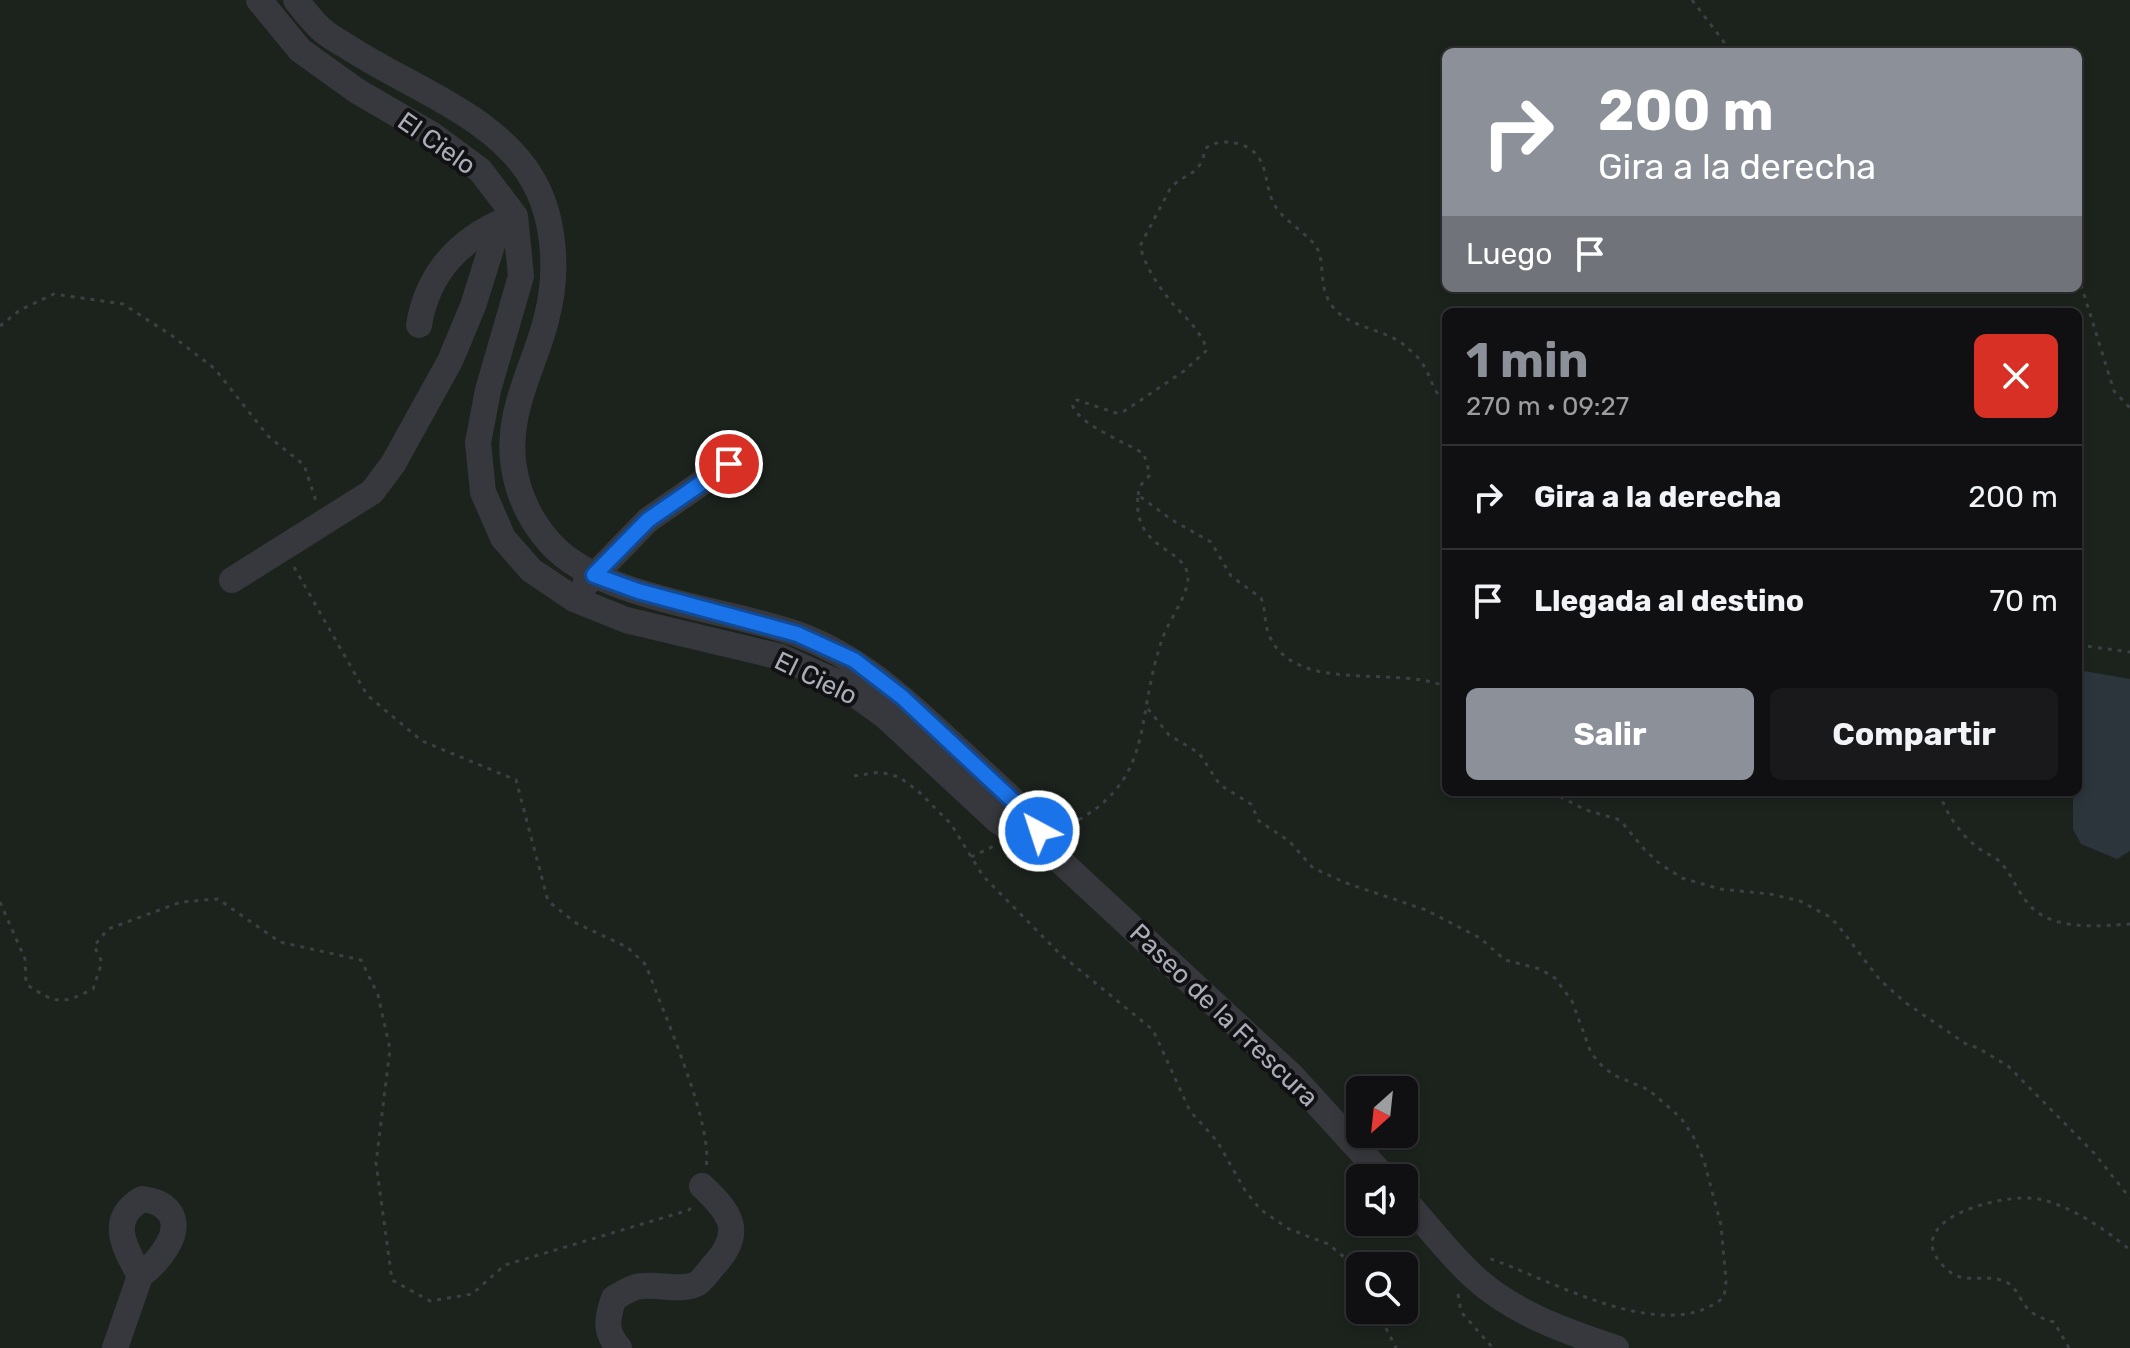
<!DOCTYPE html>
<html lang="es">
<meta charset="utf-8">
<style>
body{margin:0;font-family:Rubik,sans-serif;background:#19191b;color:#f1f3f6;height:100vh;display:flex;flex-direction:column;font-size:30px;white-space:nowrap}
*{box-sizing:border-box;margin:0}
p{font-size:26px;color:#9c9d9f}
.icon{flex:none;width:44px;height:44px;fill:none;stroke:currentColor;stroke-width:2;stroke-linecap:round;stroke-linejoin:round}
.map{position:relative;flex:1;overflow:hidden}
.side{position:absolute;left:1442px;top:308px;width:640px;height:488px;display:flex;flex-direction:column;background:#101012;border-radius:12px;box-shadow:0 4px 12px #0003,0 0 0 2px #303032}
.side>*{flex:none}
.top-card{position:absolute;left:1442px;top:48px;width:640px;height:244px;border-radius:12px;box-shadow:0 4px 12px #0003,0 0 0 2px #303032;background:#8c9099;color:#fff;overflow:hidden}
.needle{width:52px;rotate:207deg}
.tools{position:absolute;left:1346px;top:1076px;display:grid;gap:16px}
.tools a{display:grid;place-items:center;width:72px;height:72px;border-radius:12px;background:#101012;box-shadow:0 4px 12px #0003,0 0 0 2px #303032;font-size:40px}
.pin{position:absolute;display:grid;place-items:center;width:68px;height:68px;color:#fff;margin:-34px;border:4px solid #fff;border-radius:50%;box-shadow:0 2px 8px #0007}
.me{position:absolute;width:88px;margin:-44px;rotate:320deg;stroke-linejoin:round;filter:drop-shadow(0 0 6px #0008)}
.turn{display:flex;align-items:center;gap:28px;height:168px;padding:0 24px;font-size:36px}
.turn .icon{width:104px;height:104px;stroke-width:2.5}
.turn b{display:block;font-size:56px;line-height:68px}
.then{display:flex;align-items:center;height:76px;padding:0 24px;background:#0003;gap:16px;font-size:30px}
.round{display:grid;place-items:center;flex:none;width:84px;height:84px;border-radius:12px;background:#19191b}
.overview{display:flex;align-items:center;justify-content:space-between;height:136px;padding:0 24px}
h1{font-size:48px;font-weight:700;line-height:60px;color:#8c9099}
.primary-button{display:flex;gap:16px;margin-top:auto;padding:16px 24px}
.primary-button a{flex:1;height:92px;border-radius:12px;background:#8c9099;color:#fff;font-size:32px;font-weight:700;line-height:92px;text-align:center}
.primary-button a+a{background:#19191b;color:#f1f3f6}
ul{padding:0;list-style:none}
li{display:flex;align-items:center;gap:24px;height:104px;padding:0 24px;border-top:2px solid #303032}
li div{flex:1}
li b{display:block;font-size:30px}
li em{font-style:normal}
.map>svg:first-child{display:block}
.green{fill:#1c231d;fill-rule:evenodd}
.water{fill:#2c353c}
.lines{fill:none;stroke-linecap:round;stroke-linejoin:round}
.path{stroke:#3d3f44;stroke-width:3;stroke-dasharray:4 6;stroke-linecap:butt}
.minor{stroke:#37383d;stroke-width:26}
.route-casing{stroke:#114b97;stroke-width:20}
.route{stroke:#1a73e8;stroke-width:14}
.labels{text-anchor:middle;stroke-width:8;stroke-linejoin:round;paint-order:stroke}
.street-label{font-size:26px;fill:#a8adb8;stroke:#111113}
</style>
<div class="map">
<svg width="2130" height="1348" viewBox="0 0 2130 1348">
<rect width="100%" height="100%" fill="#161618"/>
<path class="green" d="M0,0H2130V1348H0ZM1446,52H2078V288H1446ZM1446,312H2078V792H1446ZM1360,1090H1404V1134H1360ZM1360,1178H1404V1222H1360ZM1360,1266H1404V1310H1360Z"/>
<path class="water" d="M2078,670L2130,679V851L2117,859L2081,844L2073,829V792H2078Z"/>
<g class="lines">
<g class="path">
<path d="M1692,0L1724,42L1727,52"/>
<path d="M2078,275L2114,391L2130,408"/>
<path d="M0,326L20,310L54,294L123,304L171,335L215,369L268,436L304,465L317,504"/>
<path d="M1138,495L1140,486L1150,475L1144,454C1126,442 1078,425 1072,404L1077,400L1116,413L1123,412L1184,371L1207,350C1201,331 1185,317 1172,303C1158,286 1145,266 1140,246L1170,189C1183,172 1201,178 1205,149C1219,136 1249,142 1259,158C1269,174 1265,193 1278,210C1287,222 1312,238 1317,248C1326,266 1317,286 1333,307C1349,328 1382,328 1403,344C1410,350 1420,358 1424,366C1432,379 1433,393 1446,402"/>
<path d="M294,567L367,695L422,741L516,780L548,901L576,923L627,947L646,965C662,1010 714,1125 706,1167"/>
<path d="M2078,645L2130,652"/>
<path d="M1148,709L1169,735L1199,753L1220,785L1251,804L1259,821L1289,841L1313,868L1346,883L1426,910L1480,938L1505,960L1540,969L1555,978L1572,1001L1591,1053L1603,1067L1616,1076L1649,1090L1681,1118L1693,1136L1704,1161L1721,1225L1726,1281L1724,1297C1665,1348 1548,1278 1488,1258"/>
<path d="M854,776L880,772L899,777L918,791L951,824L983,876L1060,954L1153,1030L1190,1111L1217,1141L1246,1192L1261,1210L1289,1229L1328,1244L1360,1270"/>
<path d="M1551,792L1586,810L1620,820L1644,849L1660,864L1682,878L1720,889L1770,894L1800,901L1828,916L1837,924L1880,980L1906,1003L1966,1044L1978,1048L2008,1066L2094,1153L2130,1198"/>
<path d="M1939,792C1946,813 1959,833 1977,847C1983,852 1991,855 1998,860C2011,872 2015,887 2026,901C2049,932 2097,926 2130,924"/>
<path d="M1061,829C1158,784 1133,724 1162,640C1167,623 1188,596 1188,578C1187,546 1132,552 1138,495L1172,520L1211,542L1231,576L1261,598C1266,610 1264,623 1269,635C1295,696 1396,664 1446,687"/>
<path d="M971,857L996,845"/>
<path d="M0,902L25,959L26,984C56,1004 61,1005 93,989L102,962L94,946L108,929L181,902L218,899L280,942L361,960L378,995L390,1049L376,1163L392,1280L430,1301L472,1294L505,1265L689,1210L691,1207"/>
<path d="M1458,1294L1461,1312L1493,1348"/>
<path d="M1377,1310L1396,1348"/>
<path d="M2069,1348L2054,1322C2044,1319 2034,1316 2027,1308C2019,1298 2016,1286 2004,1281C1987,1274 1965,1284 1950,1272C1889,1222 2001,1192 2039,1199C2071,1206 2105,1229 2130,1250"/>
</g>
<g class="minor">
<path d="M259,0L300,50L357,91L431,134L480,170L515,216L521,276L488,390L478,443L483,492L503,538L531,570L574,599L626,620L781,657L841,684L885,716L998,821L1057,858L1292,1076L1385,1178"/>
<path d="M296,0C304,10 312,21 321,29C329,36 339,42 348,47C408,87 498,116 534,182C556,222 558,277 546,320C538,353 521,385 515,419C506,464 520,510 551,544C601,599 728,609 797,634C863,658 908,703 958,749C980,770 1003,790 1024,811C1034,822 1042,836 1050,848"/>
<path d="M419,325C428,271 461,238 510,218"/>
<path d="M232,580L372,492L393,464L450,361L473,306L499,223"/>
<path d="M585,585L648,520L729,464"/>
<path d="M142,1199C147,1200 155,1201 160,1204C193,1224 158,1262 140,1276C125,1248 107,1220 142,1199Z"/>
<path d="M1404,1199C1427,1225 1449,1254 1474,1277C1513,1313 1567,1332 1616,1348"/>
<path d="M115,1348L140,1276"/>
<path d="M619,1348C604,1331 607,1318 614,1298C621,1294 629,1289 636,1287C655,1282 682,1293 698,1283C704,1279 710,1269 715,1264C744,1232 731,1213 702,1186"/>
</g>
</g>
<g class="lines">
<g class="route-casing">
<path id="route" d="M729,464L648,520L594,575L638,591L797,634L854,660L902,697L1026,813L1039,831"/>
</g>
<use href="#route" class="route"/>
</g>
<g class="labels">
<g class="street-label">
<text transform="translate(437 143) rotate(35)" y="9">El Cielo</text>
<text transform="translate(816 678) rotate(26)" y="9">El Cielo</text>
<text transform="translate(1224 1015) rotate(44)" y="9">Paseo de la Frescura</text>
</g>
</g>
</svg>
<div class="tools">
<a><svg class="needle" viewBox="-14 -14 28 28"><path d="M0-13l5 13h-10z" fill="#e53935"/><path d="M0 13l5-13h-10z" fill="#9c9d9f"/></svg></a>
<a><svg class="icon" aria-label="sound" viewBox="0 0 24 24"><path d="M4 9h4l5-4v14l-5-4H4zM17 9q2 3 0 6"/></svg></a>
<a><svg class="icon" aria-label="search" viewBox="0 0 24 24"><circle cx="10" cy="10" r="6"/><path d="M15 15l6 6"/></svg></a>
</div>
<div class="pin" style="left:729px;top:464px;background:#d93025"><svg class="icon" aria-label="arrive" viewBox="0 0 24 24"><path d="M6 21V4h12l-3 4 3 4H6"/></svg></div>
<svg class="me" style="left:1039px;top:831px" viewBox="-20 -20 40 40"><circle r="17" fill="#1a73e8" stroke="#fff" stroke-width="3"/><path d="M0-11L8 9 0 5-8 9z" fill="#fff"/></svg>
<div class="top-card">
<div class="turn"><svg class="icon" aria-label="right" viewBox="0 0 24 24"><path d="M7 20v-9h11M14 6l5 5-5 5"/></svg><div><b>200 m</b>Gira a la derecha</div></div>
<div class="then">Luego<svg class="icon" aria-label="arrive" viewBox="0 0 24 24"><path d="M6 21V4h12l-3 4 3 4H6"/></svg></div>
</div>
<section class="side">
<div class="overview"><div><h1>1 min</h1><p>270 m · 09:27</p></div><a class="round" style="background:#d93025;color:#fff"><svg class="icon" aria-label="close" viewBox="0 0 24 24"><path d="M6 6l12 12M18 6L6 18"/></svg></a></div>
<ul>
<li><svg class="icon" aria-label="right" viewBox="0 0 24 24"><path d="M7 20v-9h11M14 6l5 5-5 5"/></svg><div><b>Gira a la derecha</b></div><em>200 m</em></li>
<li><svg class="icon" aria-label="arrive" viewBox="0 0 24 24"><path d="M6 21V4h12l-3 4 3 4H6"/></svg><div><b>Llegada al destino</b></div><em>70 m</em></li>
</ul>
<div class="primary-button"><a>Salir</a><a>Compartir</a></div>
</section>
</div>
